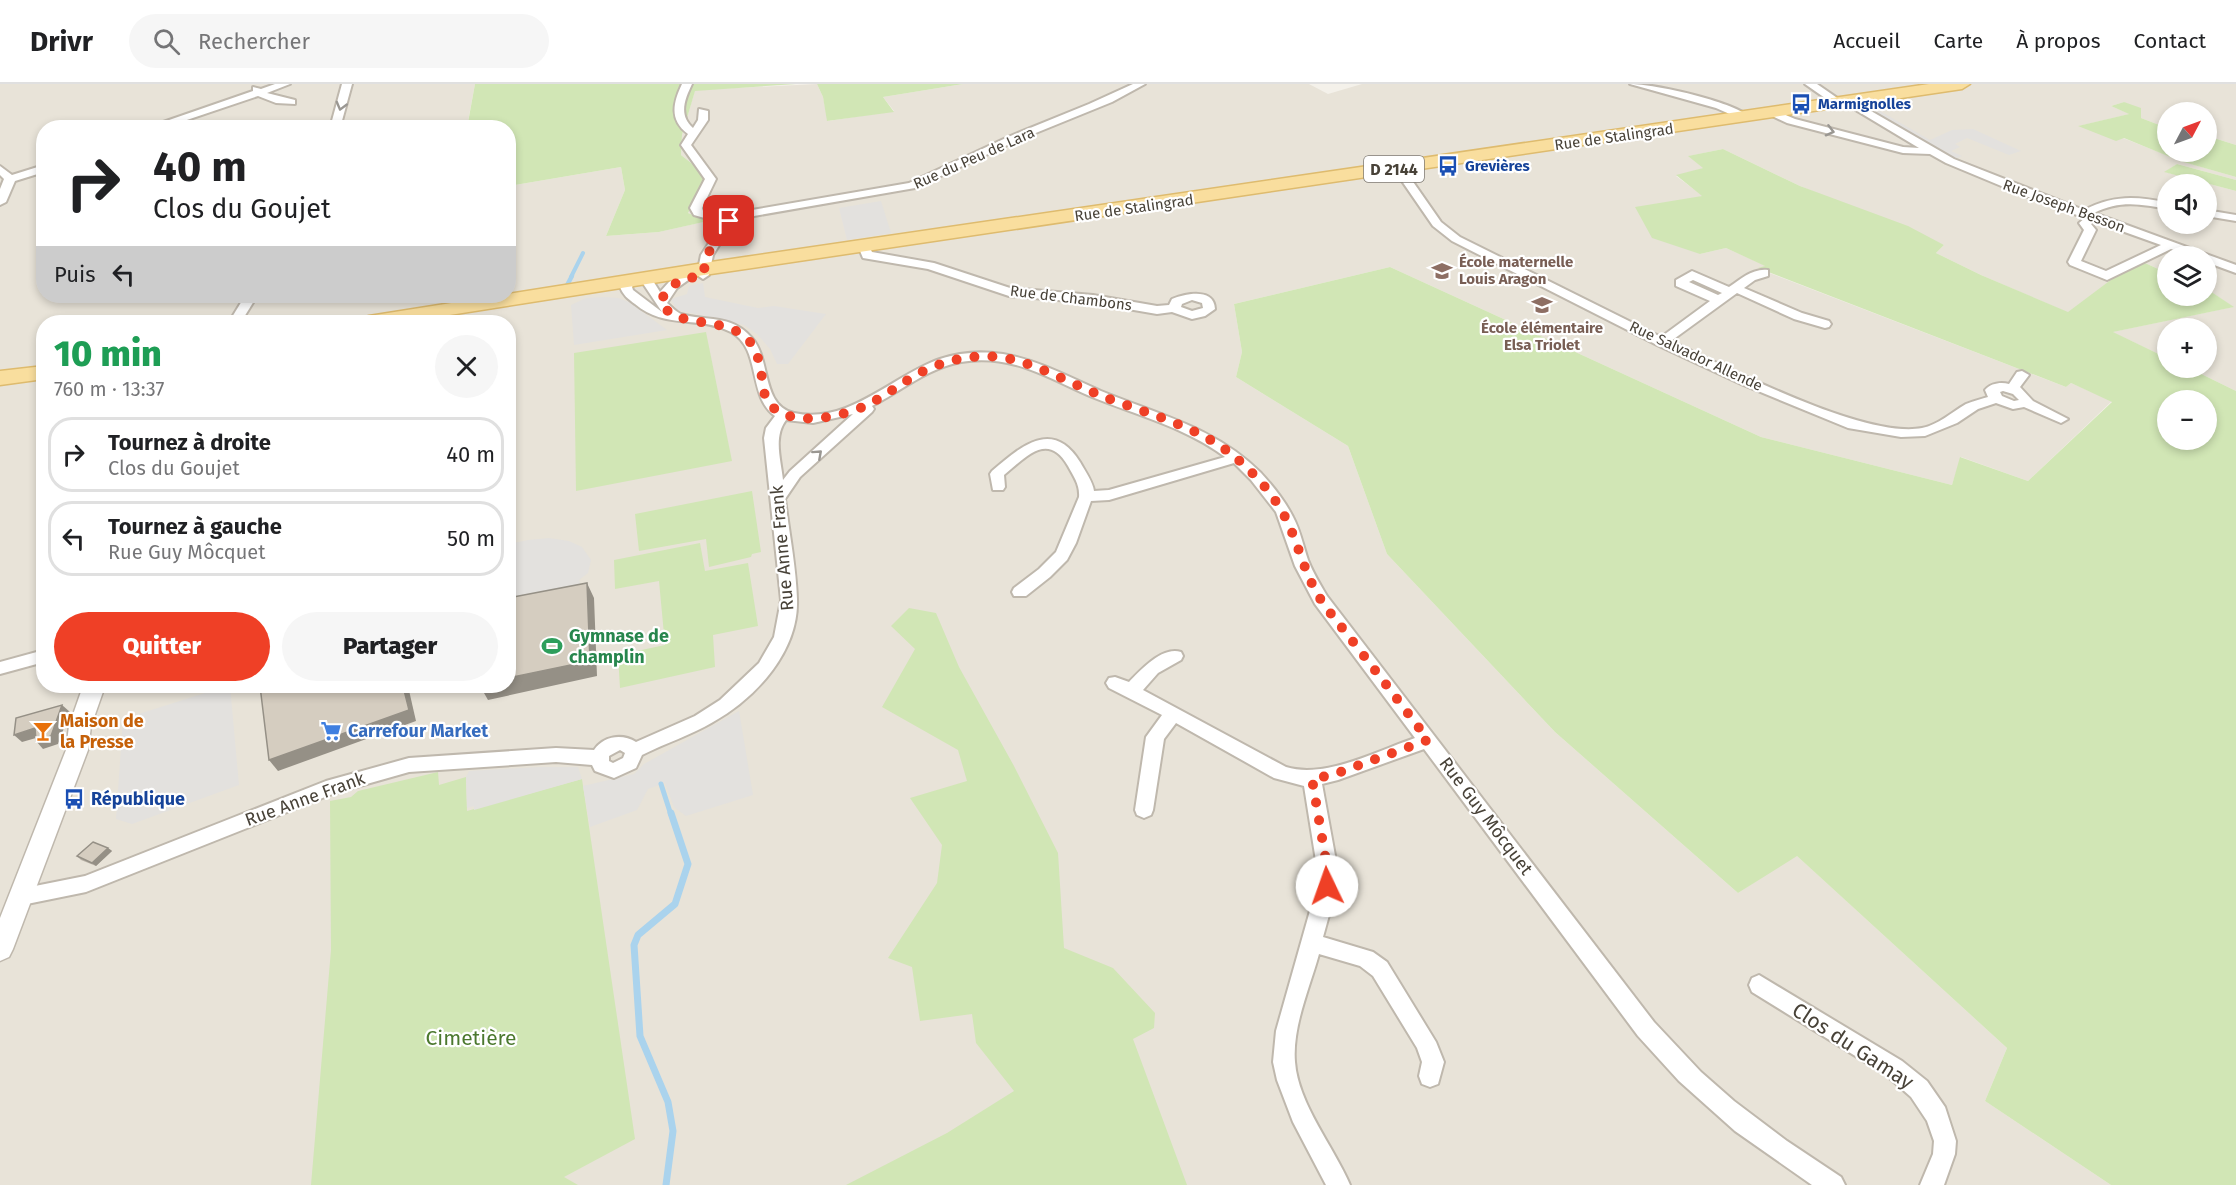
<!DOCTYPE html>
<html lang="fr">
<meta charset="utf-8">
<style>
body{margin:0;font-family:"Fira Sans",sans-serif;background:#f6f6f6;color:#202124;height:100vh;display:flex;flex-direction:column;font-size:22px;white-space:nowrap}
*{box-sizing:border-box;margin:0}
p{font-size:20px;color:#757577}
.icon{flex:none;width:33px;height:33px;fill:none;stroke:currentColor;stroke-width:2;stroke-linecap:round;stroke-linejoin:round}
.map{position:relative;flex:1;overflow:hidden}
.panel{position:absolute;left:36px;top:231px;width:480px;height:378px;display:flex;flex-direction:column;background:#fff;border-radius:24px;box-shadow:0 3px 9px #0003}
.panel>*{flex:none}
.guide{position:absolute;left:36px;top:36px;width:480px;height:183px;border-radius:24px;box-shadow:0 3px 9px #0003;background:#fff;color:#202124;overflow:hidden}
.needle{width:39px;rotate:49deg}
.tools{position:absolute;left:2157px;top:18px;display:grid;gap:12px}
.tools a{display:grid;place-items:center;width:60px;height:60px;border-radius:50%;background:#fff;box-shadow:0 3px 9px #0003;font-size:30px}
.pin{position:absolute;display:grid;place-items:center;width:51px;height:51px;color:#fff;margin:-26px;border-radius:12px;box-shadow:0 3px 9px #0006}
.me{position:absolute;width:66px;margin:-33px;rotate:357deg;stroke-linejoin:round;filter:drop-shadow(0 0 4px #0008)}
.turn{display:flex;align-items:center;gap:21px;height:126px;padding:0 18px;font-size:27px}
.turn .icon{width:78px;height:78px;stroke-width:2.5}
.turn b{display:block;font-size:42px;line-height:51px}
.then{display:flex;align-items:center;height:57px;padding:0 18px;background:#0003;gap:12px;font-size:22px}
.round{display:grid;place-items:center;flex:none;width:63px;height:63px;border-radius:32px;background:#f6f6f6}
.headline{display:flex;align-items:center;justify-content:space-between;height:102px;padding:0 18px}
h1{font-size:36px;font-weight:800;line-height:45px;color:#1e9e55}
.action{display:flex;gap:12px;margin-top:auto;padding:12px 18px}
.action a{flex:1;height:69px;border-radius:36px;background:#ef4026;color:#fff;font-size:24px;font-weight:800;line-height:69px;text-align:center}
.action a+a{background:#f6f6f6;color:#202124}
ul{padding:0;list-style:none}
li{display:flex;align-items:center;gap:18px;height:75px;margin:0 12px 9px;padding:0 6px;border:3px solid #e0e0e0;border-radius:24px}
li div{flex:1}
li b{display:block;font-size:22px}
li em{font-style:normal}
header{display:flex;align-items:center;gap:36px;box-sizing:border-box;height:84px;padding:0 30px;background:#fff;border-bottom:2px solid #e0e0e0}
header strong{font-size:28px}
nav{display:flex;gap:33px;margin-inline-start:auto;font-size:21px}
.search{width:420px;height:54px;background:#f6f6f6;display:flex;align-items:center;gap:15px;box-sizing:border-box;padding:0 21px;border-radius:33px;color:#757577;font-size:22px}
.map>svg:first-child{display:block}
.residential{fill:#e8e3d8;fill-rule:evenodd}
.green{fill:#d1e6b5;fill-rule:evenodd}
.parking{fill:#e3e1de}
.lines{fill:none;stroke-linecap:round;stroke-linejoin:round}
.stream-far3{stroke:#aad3ed;stroke-width:4}
.stream-far2{stroke:#aad3ed;stroke-width:4.5}
.stream-far1{stroke:#aad3ed;stroke-width:5}
.stream{stroke:#aad3ed;stroke-width:7}
.minor-casing{stroke:#bfb8ad;stroke-width:4}
.tertiary-casing{stroke:#bfb8ad;stroke-width:3}
.primary-casing{stroke:#debb6e;stroke-width:3}
.minor{fill:#fff;fill-rule:evenodd}
.tertiary{fill:#fff;fill-rule:evenodd}
.primary{fill:#f9de9e;fill-rule:evenodd}
.wall{fill:#b7b0a5}
.shaded-wall{fill:#959086}
.building{fill:#d5cdc0;stroke:#959086;stroke-width:1.5}
.oneway{stroke:#9a9792}
.route{stroke:#ef4026;stroke-width:10;stroke-dasharray:0 18}
.labels{text-anchor:middle;stroke-width:4.5;stroke-linejoin:round;paint-order:stroke}
.far-transit-label{font-size:15px;font-weight:bold;fill:#164399;stroke:#fff;text-anchor:start}
.far-street-label{font-size:15px;fill:#484238;stroke:#fff}
.far-education-label{font-size:15px;font-weight:bold;fill:#785e54;stroke:#fff;text-anchor:start}
.shield{fill:#fff;stroke:#7f7b74;stroke-width:1.5}
.shield-label{font-size:16px;font-weight:bold;fill:#484238}
.street-label{font-size:18px;fill:#484238;stroke:#fff}
.leisure-label{font-size:18px;font-weight:bold;fill:#27864d;stroke:#fff;text-anchor:start}
.food-label{font-size:18px;font-weight:bold;fill:#c56008;stroke:#fff;text-anchor:start}
.shop-label{font-size:18px;font-weight:bold;fill:#366cbe;stroke:#fff;text-anchor:start}
.transit-label{font-size:18px;font-weight:bold;fill:#164399;stroke:#fff;text-anchor:start}
.near-park-label{font-size:21px;fill:#4b782e;stroke:#fff}
.near-street-label{font-size:21px;fill:#484238;stroke:#fff}
</style>
<header>
<strong>Drivr</strong>
<div class="search"><svg class="icon" aria-label="search" viewBox="0 0 24 24"><circle cx="10" cy="10" r="6"/><path d="M15 15l6 6"/></svg>Rechercher</div>
<nav><a>Accueil</a><a>Carte</a><a>À propos</a><a>Contact</a></nav>
</header>
<div class="map">
<svg width="2236" height="1101" viewBox="0 0 2236 1101">
<rect width="100%" height="100%" fill="#f4f1ea"/>
<path class="residential" d="M0,0H475L467,43L44,44V212H508L509,102L621,83L625,106L606,152L659,148L707,137L688,129L706,96L704,89L681,71L682,51L695,6L817,0L823,13L828,37L894,27L883,13L963,0H1309L1328,10L1362,0H2236V61L2217,55L2207,57L2206,28H2168L2167,44L2141,34L2124,18L2111,22L2130,30L2079,42L2123,54L2174,74L2175,68H2181V77L2236,93V96L2177,80L2165,88L2236,107V307L2189,284H2206V244H2168L2167,274L2112,248L2233,223L2207,205L2206,172H2168L2167,189L2145,179L2132,180L2069,229L1981,191L1936,169L1944,161L1800,102L1723,65L1689,72L1704,84L1676,92L1703,112L1682,117L1700,170L1726,164L1766,182L1759,185L2066,303L2071,299L2112,317L2028,397L1961,373L1952,401L1761,353L1390,183L1234,220L1242,268L1236,293L1348,362L1387,470L1555,648L1738,809L1796,771L2007,964L1985,1017L2111,1101H0ZM2168,100H2206V140H2168ZM44,238H508V602H44Z"/>
<g class="green">
<path d="M475,0H796L695,7L682,51L681,71L704,89L707,96L688,129L708,137L659,148L606,152L625,106L621,83L509,102L508,44H467Z"/>
<path d="M817,0H963L883,13L894,28L827,37L823,13Z"/>
<path d="M2124,18L2141,24V34L2167,44L2168,68H2175V75L2124,54L2116,57L2078,42L2129,30L2111,22Z"/>
<path d="M2217,55L2236,61V93L2180,77L2181,68H2206L2207,57Z"/>
<path d="M1723,65L1800,102L1908,142L1944,161L1936,169L1981,191L2068,228L2132,180L2145,179L2167,189L2168,212H2206L2207,205L2234,223L2113,248L2167,274L2168,284H2189L2236,307V1101H2111L1985,1017L2007,964L1797,772L1738,809L1555,648L1387,470L1348,362L1236,293L1242,268L1234,220L1390,183L1761,353L1952,401L1960,373L2028,397L2112,318L2071,299L2066,303L1758,184L1765,182L1726,164L1700,170L1652,154L1635,123L1702,112L1676,91L1703,84L1688,72ZM2168,316H2206V356H2168Z"/>
<path d="M2177,80L2236,96V107L2164,88Z"/>
<path d="M706,248L732,377L576,407L574,269Z"/>
<path d="M752,407L761,468L752,470L751,473L709,483L706,455L639,467L635,430Z"/>
<path d="M700,459L705,487L748,479L758,542L713,551L715,583L620,604L618,571L665,561L659,497L615,505L614,476Z"/>
<path d="M909,524L936,529L959,583L1014,682L1058,769L1064,864L1113,884L1155,929L1154,944L1133,955L1187,1101H846L947,1049L1014,1007L976,959L972,930L920,937L912,883L888,874L937,799L942,761L910,714L967,697L958,666L882,623L915,565L891,542Z"/>
<path d="M438,688L439,701L466,693L467,727L582,695L635,1055L564,1093L578,1101H311L331,866L330,717L351,713L358,707Z"/>
</g>
<g class="parking">
<path d="M1880,27L1930,56L1952,46L1973,45L2021,67L2009,71L1967,54L1955,60L1960,63L1951,67L1962,72L1950,77L1866,29Z"/>
<path d="M881,117L891,149L847,156L839,124Z"/>
<path d="M703,199L705,213L758,224L774,222L826,230L788,280H777L770,265L757,250L744,241L677,226L671,215L687,210L689,202Z"/>
<path d="M605,213L618,214L629,218L667,246L574,261L571,221L586,214Z"/>
<path d="M549,454L569,457L582,463L591,476L588,489L579,496L584,508L509,524L508,507L515,505L516,469L509,460L528,456Z"/>
<path d="M227,602H230L239,701L132,740L116,735L123,635Z"/>
<path d="M739,627L753,711L686,732L674,723L665,699L648,705L637,726L590,743L583,702L634,690L644,680Z"/>
<path d="M538,683H578L582,695L474,726V722L467,724L466,693L469,687Z"/>
</g>
<g class="lines">
<path class="stream-far3" d="M571,193L583,169"/>
<path class="stream-far2" d="M566,203L572,192"/>
<path class="stream-far1" d="M661,700L671,731"/>
<path class="stream" d="M666,1101L673,1047L668,1018L640,952L634,861L638,851L675,820L688,780L671,729"/>
<g class="minor-casing">
<g id="minor">
<path d="M275,0H290L267,9L295,16V20L276,19L258,12L163,44H146L253,7V3L261,5Z"/>
<path d="M342,0H352L340,44H330Z"/>
<path d="M682,0H692C685,15 678,31 693,44L698,36L699,25L708,27V36L691,61L716,95L702,124L703,127L728,133L752,126L909,99L1008,53L1089,20L1133,0H1145L1112,18L1016,57L915,104L754,132L733,139L713,171L709,191L703,195L697,191L701,171L722,139L694,131L690,124L705,95L681,61L688,50C669,36 673,19 682,0Z"/>
<path d="M1630,0C1655,0 1731,17 1750,33L1741,35L1716,24Z"/>
<path d="M1805,0H1817L1843,18L1852,16L1954,75L2084,126C2113,111 2136,112 2168,119V125C2141,120 2119,116 2094,129L2236,181V189L2206,178V172H2191L2171,165L2107,196L2070,181L2068,178L2084,146L2079,139L2085,134L2023,111L1946,79L1930,70L1903,69L1787,39L1770,31L1769,29L1774,26L1795,35L1903,63L1919,64L1844,19L1835,21ZM2094,137L2161,161L2106,187L2081,177L2096,146L2091,140Z"/>
<path d="M44,81V88L15,97L6,118L0,121V105L4,95L0,91V82L12,91Z"/>
<path d="M1398,81L1402,82L1441,138L1460,153L1661,253L1710,217L1676,202V196L1692,187L1729,203C1741,195 1753,184 1768,186V192L1755,196L1744,204L1802,229L1829,237L1831,240L1829,243L1825,244L1794,235L1737,209L1671,257C1727,283 1864,355 1922,344C1938,341 1952,328 1966,320C1973,317 1981,315 1988,313L1985,306C1991,299 2001,298 2009,300L2017,288L2022,287L2029,291L2020,303L2033,317L2068,335L2061,339L2024,323L2013,325L1996,319L1978,325L1957,339L1925,352L1901,353L1848,344L1741,300L1657,261L1452,157L1433,142L1393,84ZM1693,196L1722,209L1718,211L1689,198ZM2003,307L2013,310L2019,316L2014,317L2002,312L2000,308Z"/>
<path d="M2206,126L2236,131V137L2206,132Z"/>
<path d="M864,158L868,160L872,168L934,179L1010,204L1093,211L1157,222L1169,221L1172,215C1185,210 1214,203 1215,225L1205,232L1192,235L1172,228L1157,230L1093,219L1009,212L928,185L863,174L858,162ZM1192,216L1202,219L1203,224L1192,227L1181,223L1182,220Z"/>
<path d="M685,190L691,194L677,204L667,219C671,222 676,228 681,230C706,238 730,229 752,254C771,275 761,322 794,329C849,341 893,291 940,275C960,268 983,267 1003,270C1038,276 1069,293 1101,307C1157,330 1217,344 1261,389C1273,402 1285,417 1293,433C1300,446 1303,461 1308,476C1313,489 1320,500 1327,512L1654,938L1701,988L1734,1017L1787,1057L1841,1093L1845,1101H1812L1735,1047L1679,997L1638,952L1424,665L1338,696L1322,700L1336,777L1337,802L1323,853L1373,868L1387,878L1436,958L1444,978L1438,1000L1430,1003L1422,1000L1419,992L1422,978L1417,964L1373,892L1360,882L1319,870C1310,903 1292,943 1295,978C1298,1020 1334,1063 1350,1101H1326L1293,1038L1277,996L1273,978L1276,947L1317,802L1316,777L1304,702L1274,694L1176,639L1164,655L1153,726L1151,731L1144,734L1137,731L1135,726L1146,653L1162,631L1109,604L1106,599L1109,594L1115,593L1129,598C1141,586 1162,562 1181,568L1183,572L1181,576L1158,589L1143,606L1286,683C1325,695 1377,667 1415,654L1315,520L1295,482L1276,428L1251,396L1234,379L1109,416L1091,417L1076,459L1067,476L1050,493L1026,512H1014L1012,508L1014,504L1039,485L1056,468L1079,413C1080,401 1074,393 1068,382C1048,347 1026,373 1004,391L1005,403L1003,406H993L990,390L992,387C1021,362 1053,334 1080,378C1085,387 1093,398 1094,407L1109,406L1225,373C1185,343 1136,331 1092,313C1066,302 1042,288 1016,281C998,276 979,275 961,278C928,284 901,307 872,322L874,325L872,328L800,393L785,415C789,448 796,482 797,515C799,567 756,614 713,638C691,651 666,659 642,671L636,684L614,694L595,687L592,681L556,678L409,688L335,709L86,808L22,821L15,818L12,812L15,806L85,792L326,697L409,674L556,664L594,666C603,652 622,649 636,658L695,632L720,616L759,579L774,553L781,516L764,354L766,344L775,332C747,312 762,265 731,248C698,231 666,246 635,220C628,215 623,211 620,203L626,194H634L636,197L632,203L633,206L662,228L640,195L646,191L650,192L660,208L669,198ZM853,330L790,387L783,396C781,376 773,353 786,336L813,339ZM620,666L625,669L623,674L613,679L609,677V672Z"/>
<path d="M245,212H257L241,238H229Z"/>
<path d="M44,566V578L0,590V578Z"/>
<path d="M1759,891L1902,977L1927,997L1945,1023L1956,1057L1955,1070L1944,1101H1920L1933,1070L1934,1057L1927,1037L1911,1013L1886,991L1752,908L1749,901L1752,894Z"/>
</g>
</g>
<g class="tertiary-casing">
<path id="tertiary" d="M83,602H105L91,642L88,666L13,865L9,873L0,877V834L66,666L69,642Z"/>
</g>
<g class="primary-casing">
<g id="primary">
<path d="M1929,0H1970L1962,5L704,191L405,238H359L362,234L369,232L704,179Z"/>
<path d="M44,282V295L0,301V287Z"/>
</g>
</g>
<use href="#minor" class="minor"/>
<use href="#tertiary" class="tertiary"/>
<use href="#primary" class="primary"/>
</g>
<path class="wall" d="M108,764L112,767L96,782L81,776L77,772Z"/>
<g class="shaded-wall">
<path d="M587,499L594,514L597,592L488,616L480,602H508V594Z"/>
<path d="M403,602H408L416,637L278,687L269,676Z"/>
<path d="M62,621L70,628L58,660L43,665L36,657Z"/>
<path d="M35,644L43,652L22,658L14,651Z"/>
<path d="M108,764L112,767L96,782L92,779Z"/>
</g>
<g class="building">
<path d="M587,499L590,577L508,594V514Z"/>
<path d="M260,602H403L409,626L269,676Z"/>
<path d="M62,621L51,652L36,657L35,644L14,651L16,634Z"/>
<path d="M93,758L108,764L92,779L77,772Z"/>
</g>
<defs><path id="oneway-chevron" d="M-2-3.5L2.5 0L-2 3.5" fill="none" stroke-width="1.6" stroke-linecap="round" stroke-linejoin="round" transform="scale(1.5)"/></defs>
<g class="oneway">
<use href="#oneway-chevron" transform="translate(341 22) rotate(105)"/>
<use href="#oneway-chevron" transform="translate(1830 47) rotate(14)"/>
<use href="#oneway-chevron" transform="translate(818 370) rotate(-42)"/>
</g>
<g class="lines">
<path class="route" d="M729,137L707,171L703,191L678,197L660,216C673,250 736,226 755,266C761,279 762,298 765,312C780,347 840,334 867,321C892,309 911,290 938,281C963,272 992,269 1018,277C1045,285 1071,299 1097,310C1143,329 1198,341 1236,374C1255,390 1274,411 1285,433C1299,460 1304,490 1321,516C1332,532 1345,547 1357,563C1381,594 1405,625 1428,656L1332,691L1312,695L1326,777L1327,802"/>
</g>
<defs>
<g id="bus-bare" transform="scale(1.62)"><path d="M-5-6H5V4H4V6H2V4H-2V6H-4V4H-5ZM-3.5-4V0h7V-4ZM-3.5 1.2v1.5H-2V1.2ZM2 1.2v1.5H3.5V1.2Z" fill="#1a4fb4" stroke="#fff" stroke-width="2.5" paint-order="stroke"/></g>
<g id="school-bare" transform="scale(1.62)"><path d="M0-5L7-2L0 1L-7-2ZM-4 1L0 2.5L4 1V4Q0 6-4 4Z" fill="#8d6e63" stroke="#fff" stroke-width="2.5" paint-order="stroke"/></g>
<g id="stadium-bare" transform="scale(1.62)"><path d="M0-5a6.5 5 0 1 0 0 10a6.5 5 0 1 0 0-10ZM-3.5-1.8h7v3.6h-7Z" fill="#2e9e5b" stroke="#fff" stroke-width="2.5" paint-order="stroke"/></g>
<g id="bar-bare" transform="scale(1.62)"><path d="M-6-5H6L.8 .8V4.5H3.5V6h-7V4.5H-.8V.8Z" fill="#e8710a" stroke="#fff" stroke-width="2.5" paint-order="stroke"/></g>
<g id="supermarket-bare" transform="scale(1.62)"><path d="M-6-5.5h2.5l.6 2H6L4.5 2H-2.5L-4.4-4H-6ZM-1.5 3.2a1.3 1.3 0 1 0 .1 0ZM3 3.2a1.3 1.3 0 1 0 .1 0Z" fill="#3f7fe0" stroke="#fff" stroke-width="2.5" paint-order="stroke"/></g>
</defs>
<g fill-rule="evenodd">
<use href="#bus-bare" x="1801" y="20"/>
<use href="#bus-bare" x="1448" y="82"/>
<use href="#school-bare" x="1442" y="187"/>
<use href="#school-bare" x="1542" y="221"/>
<use href="#stadium-bare" x="552" y="562"/>
<use href="#bar-bare" x="43" y="647"/>
<use href="#supermarket-bare" x="331" y="647"/>
<use href="#bus-bare" x="74" y="715"/>
</g>
<g class="labels">
<g class="far-transit-label">
<text x="1818" y="25">Marmignolles</text>
<text x="1465" y="87">Grevières</text>
</g>
<g class="far-street-label">
<text transform="translate(1614 53) rotate(-8)" y="5">Rue de Stalingrad</text>
<text transform="translate(974 74) rotate(-24)" y="5">Rue du Peu de Lara</text>
<text transform="translate(2064 122) rotate(20)" y="5">Rue Joseph Besson</text>
<text transform="translate(1134 124) rotate(-8)" y="5">Rue de Stalingrad</text>
<text transform="translate(1071 214) rotate(7)" y="5">Rue de Chambons</text>
<text transform="translate(1696 272) rotate(25)" y="5">Rue Salvador Allende</text>
</g>
<g class="far-education-label">
<text x="1459" y="183">École maternelle<tspan x="1459" dy="17">Louis Aragon</tspan></text>
<text x="1542" y="249" text-anchor="middle">École élémentaire<tspan x="1542" dy="17">Elsa Triolet</tspan></text>
</g>
<rect class="shield" x="1364" y="72" width="60" height="26" rx="4.5"/>
<g class="shield-label">
<text x="1394" y="91">D 2144</text>
</g>
<g class="street-label">
<text transform="translate(782 464) rotate(-95)" y="6">Rue Anne Frank</text>
<text transform="translate(305 715) rotate(-20)" y="6">Rue Anne Frank</text>
<text transform="translate(1486 732) rotate(53)" y="6">Rue Guy Môcquet</text>
</g>
<g class="leisure-label">
<text x="569" y="558">Gymnase de<tspan x="569" dy="21">champlin</tspan></text>
</g>
<g class="food-label">
<text x="60" y="643">Maison de<tspan x="60" dy="21">la Presse</tspan></text>
</g>
<g class="shop-label">
<text x="348" y="653">Carrefour Market</text>
</g>
<g class="transit-label">
<text x="91" y="721">République</text>
</g>
<g class="near-park-label">
<text x="471" y="961">Cimetière</text>
</g>
<g class="near-street-label">
<text transform="translate(1853 962) rotate(33)" y="7">Clos du Gamay</text>
</g>
</g>
</svg>
<div class="tools">
<a><svg class="needle" viewBox="-14 -14 28 28"><path d="M0-13l5 13h-10z" fill="#e53935"/><path d="M0 13l5-13h-10z" fill="#757577"/></svg></a>
<a><svg class="icon" aria-label="sound" viewBox="0 0 24 24"><path d="M4 9h4l5-4v14l-5-4H4zM17 9q2 3 0 6"/></svg></a>
<a><svg class="icon" aria-label="layers" viewBox="0 0 24 24"><path d="M12 4l9 5-9 5-9-5zM3 14l9 5 9-5"/></svg></a>
<a>+</a>
<a>−</a>
</div>
<div class="pin" style="left:729px;top:137px;background:#d93025"><svg class="icon" aria-label="arrive" viewBox="0 0 24 24"><path d="M6 21V4h12l-3 4 3 4H6"/></svg></div>
<svg class="me" style="left:1327px;top:802px" viewBox="-20 -20 40 40"><circle r="19" fill="#fff"/><path d="M0-13L10 11 0 6-10 11z" fill="#ef4026"/></svg>
<div class="guide">
<div class="turn"><svg class="icon" aria-label="right" viewBox="0 0 24 24"><path d="M7 20v-9h11M14 6l5 5-5 5"/></svg><div><b>40 m</b>Clos du Goujet</div></div>
<div class="then">Puis<svg class="icon" aria-label="left" viewBox="0 0 24 24"><path d="M17 20v-9H6M10 6l-5 5 5 5"/></svg></div>
</div>
<section class="panel">
<div class="headline"><div><h1>10 min</h1><p>760 m · 13:37</p></div><a class="round"><svg class="icon" aria-label="close" viewBox="0 0 24 24"><path d="M6 6l12 12M18 6L6 18"/></svg></a></div>
<ul>
<li><svg class="icon" aria-label="right" viewBox="0 0 24 24"><path d="M7 20v-9h11M14 6l5 5-5 5"/></svg><div><b>Tournez à droite</b><p>Clos du Goujet</p></div><em>40 m</em></li>
<li><svg class="icon" aria-label="left" viewBox="0 0 24 24"><path d="M17 20v-9H6M10 6l-5 5 5 5"/></svg><div><b>Tournez à gauche</b><p>Rue Guy Môcquet</p></div><em>50 m</em></li>
</ul>
<div class="action"><a>Quitter</a><a>Partager</a></div>
</section>
</div>
